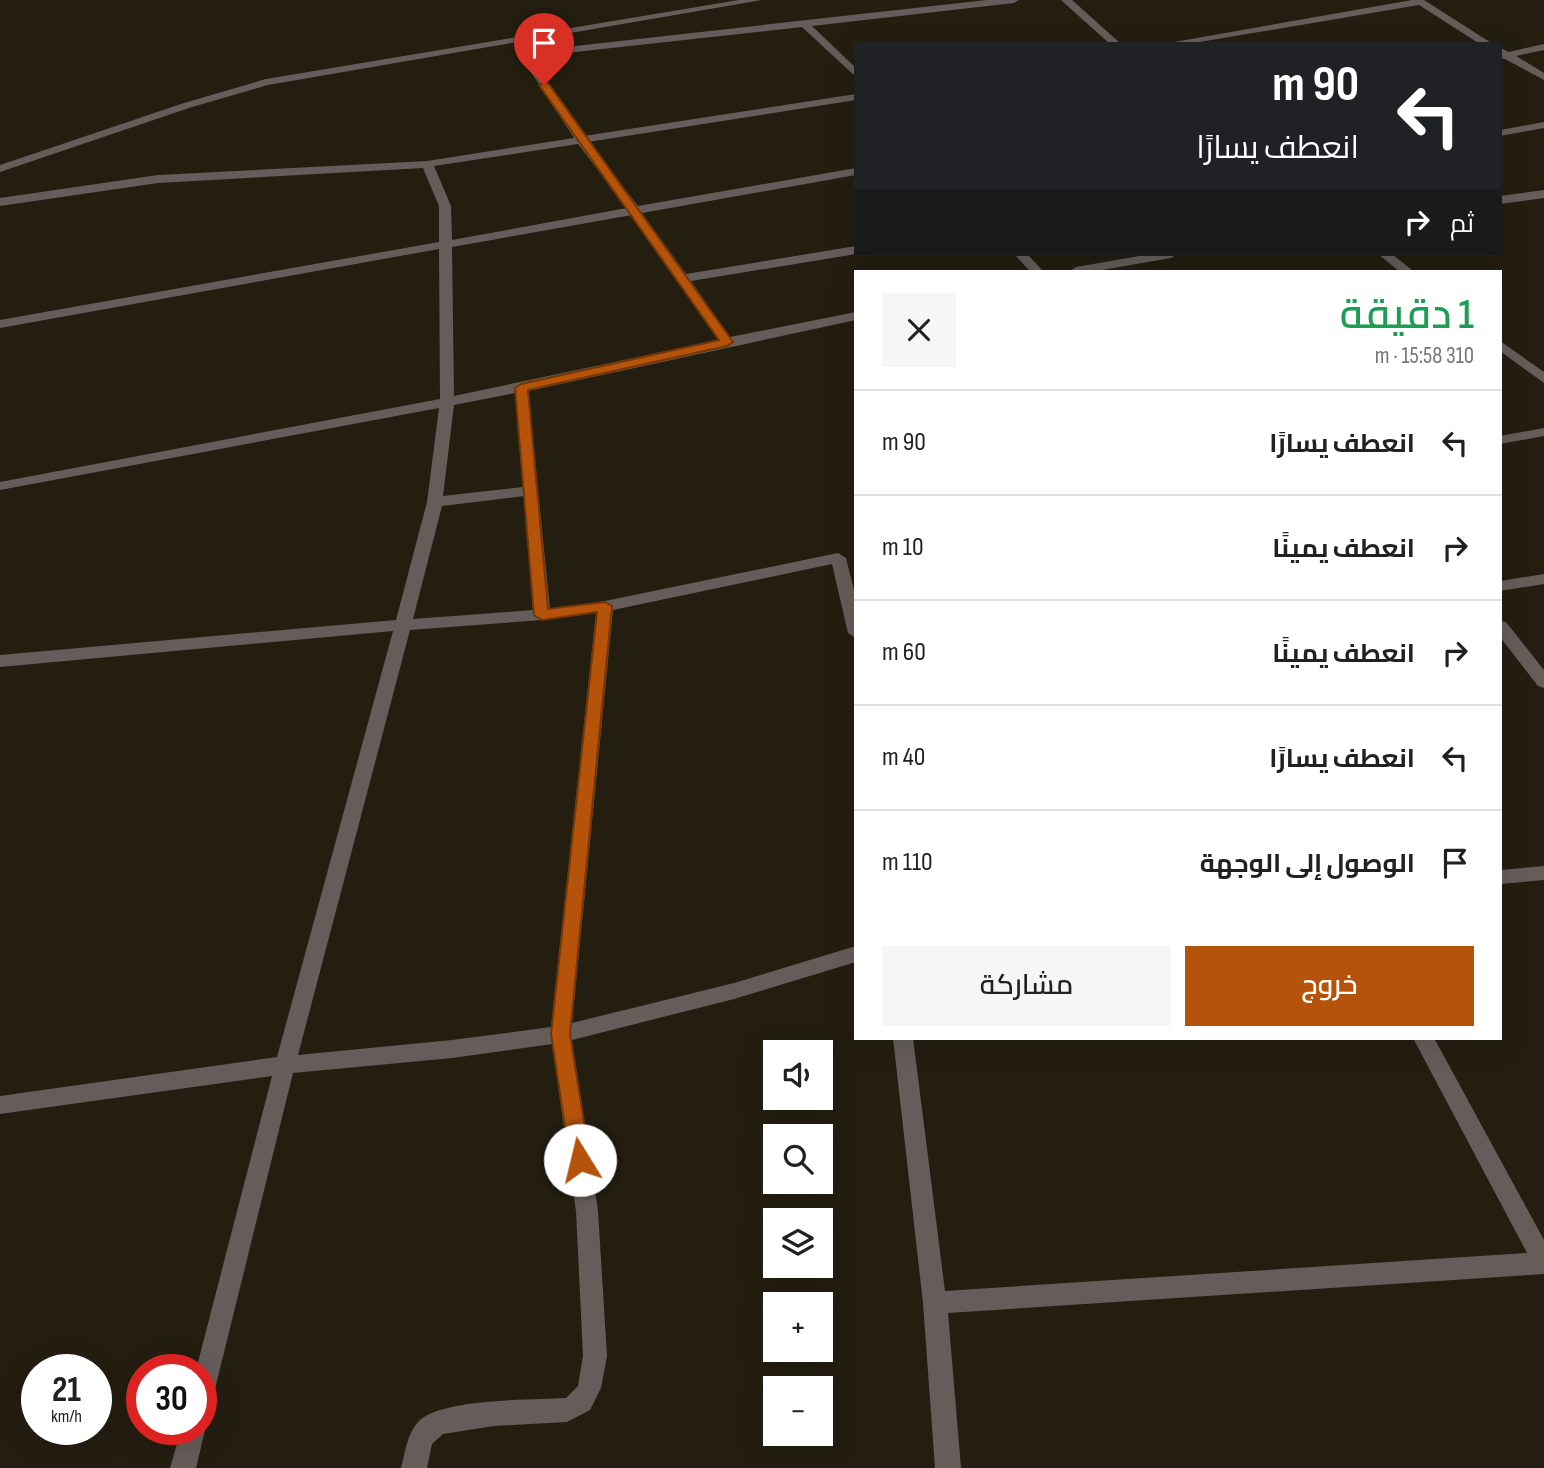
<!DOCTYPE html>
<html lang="ar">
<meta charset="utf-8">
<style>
body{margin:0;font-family:"Sofia Sans Condensed",Cairo,sans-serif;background:#f6f6f6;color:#202124;direction:rtl;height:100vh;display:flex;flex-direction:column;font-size:26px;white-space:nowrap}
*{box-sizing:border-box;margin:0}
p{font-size:23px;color:#757577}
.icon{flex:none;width:38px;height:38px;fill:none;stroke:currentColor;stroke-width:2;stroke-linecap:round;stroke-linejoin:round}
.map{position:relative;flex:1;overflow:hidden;direction:ltr}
.details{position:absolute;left:854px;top:270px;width:648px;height:770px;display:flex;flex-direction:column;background:#fff;border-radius:0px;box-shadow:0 7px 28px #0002;direction:rtl}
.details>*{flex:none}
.banner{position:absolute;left:854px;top:42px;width:648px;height:214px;border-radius:0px;box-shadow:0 7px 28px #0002;direction:rtl;background:#202124;color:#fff;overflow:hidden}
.buttons{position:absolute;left:763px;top:1040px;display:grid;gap:14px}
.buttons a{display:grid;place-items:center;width:70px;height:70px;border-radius:0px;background:#fff;box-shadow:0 7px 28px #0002;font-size:35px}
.speed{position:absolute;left:21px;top:1354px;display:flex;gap:14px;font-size:35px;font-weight:700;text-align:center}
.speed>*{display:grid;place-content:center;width:91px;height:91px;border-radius:50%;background:#fff;box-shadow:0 7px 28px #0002;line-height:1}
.speed small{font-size:18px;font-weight:400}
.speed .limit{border:10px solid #d22;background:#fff;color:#111}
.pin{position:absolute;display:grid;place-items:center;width:60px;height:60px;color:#fff;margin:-72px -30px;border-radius:50% 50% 50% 0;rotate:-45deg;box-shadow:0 0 7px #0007}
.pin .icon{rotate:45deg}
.me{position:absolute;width:77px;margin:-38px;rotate:351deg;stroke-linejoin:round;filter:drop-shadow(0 0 5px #0008)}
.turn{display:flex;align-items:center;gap:24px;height:147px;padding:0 28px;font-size:32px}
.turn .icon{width:91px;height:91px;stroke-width:2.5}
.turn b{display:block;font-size:49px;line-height:60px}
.then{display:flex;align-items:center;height:66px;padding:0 28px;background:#0003;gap:14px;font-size:26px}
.round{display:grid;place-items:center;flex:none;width:74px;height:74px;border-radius:0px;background:#f6f6f6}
.overview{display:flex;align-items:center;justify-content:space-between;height:119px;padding:0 28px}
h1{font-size:42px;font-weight:600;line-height:52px;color:#1e9e55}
.action{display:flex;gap:14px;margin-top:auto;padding:14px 28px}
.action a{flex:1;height:80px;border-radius:0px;background:#b45309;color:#fff;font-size:28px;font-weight:600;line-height:80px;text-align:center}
.action a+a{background:#f6f6f6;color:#202124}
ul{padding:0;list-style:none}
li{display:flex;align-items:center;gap:21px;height:105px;padding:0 28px;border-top:2px solid #e0e0e0}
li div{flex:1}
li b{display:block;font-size:26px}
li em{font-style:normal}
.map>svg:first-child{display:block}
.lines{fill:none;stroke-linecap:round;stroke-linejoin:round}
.minor{fill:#655d5a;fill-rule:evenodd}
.route{fill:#b45309;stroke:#753606;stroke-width:2}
</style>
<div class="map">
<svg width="1544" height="1468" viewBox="0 0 1544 1468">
<rect width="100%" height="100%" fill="#241e11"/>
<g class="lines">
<g class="minor">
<path d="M739,0H762L268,85L192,107L0,172V165L184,103L266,79Z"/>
<path d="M987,0H1019L1014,3L812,26L856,68V77L802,27L557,54L537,59V66L584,136L856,94V100L588,142L638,206L856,168V175L642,213L686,274L856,246V254L691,281L730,337L856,312V320L528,391L550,609L605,601L838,553L846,558L856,598V638L848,633L832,564L613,610L572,1023L734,983L856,946V962L734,999L572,1040L598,1211L607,1356L601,1388L590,1410L567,1422L494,1426L443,1434L432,1444L427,1468H401C405,1453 407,1434 418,1422C439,1398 533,1400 566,1398L578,1386L583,1356L576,1211L552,1044L452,1058L293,1073L213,1397L210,1406L201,1409V1370H196L272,1076L0,1114V1096L277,1057L393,631L0,667V655L396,620L427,502L439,408L0,490V482L440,399L439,249L0,328V320L439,242V206L423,168L158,183L0,206V198L158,175L427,161L574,138L527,66L528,55L557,48ZM578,144L627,208L452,240L451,206L434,166ZM632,215L719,340L454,396L452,247ZM515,393L523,487L443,496L454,405ZM524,496L533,610L413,619L442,506ZM596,613L551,1027L452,1040L298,1055L410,630L542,620Z"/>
<path d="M1061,0H1072L1121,44H1110Z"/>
<path d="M1412,0H1424L1493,44H1480L1419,5L1188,44H1163Z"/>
<path d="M1544,44V50L1516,56L1544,73V80L1505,59L1500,58V48L1509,52Z"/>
<path d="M1544,122V128L1500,136V130Z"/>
<path d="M1544,190V198L1500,204V196Z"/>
<path d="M1014,254H1027L1043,271H1030Z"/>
<path d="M1151,254H1177L1171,258L1096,271H1070L1076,267Z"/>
<path d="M1378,254H1392L1413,271H1399Z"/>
<path d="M1500,341L1544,372V383L1500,351Z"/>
<path d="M1544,428V436L1500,444V436Z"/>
<path d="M1544,574V584L1500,591V581Z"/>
<path d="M1500,621L1506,622L1544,670V688L1538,686L1500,637Z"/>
<path d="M1544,866V880L1500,884V870Z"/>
<path d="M893,1038H913L945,1291L1527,1253L1413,1038H1434L1544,1240V1274L948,1313L961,1468H935L923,1303Z"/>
<path d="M201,1421L205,1430L196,1468H170L181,1430H201Z"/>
</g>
</g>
<path class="route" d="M544,82L548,83L733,342L727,346L528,390L548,609L605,602L612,606L570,1034L590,1160L587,1167L580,1169L573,1167L570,1160L551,1034L597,612L542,620L534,615L515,388L521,384L719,340L539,85Z"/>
</svg>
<div class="buttons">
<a><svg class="icon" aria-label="sound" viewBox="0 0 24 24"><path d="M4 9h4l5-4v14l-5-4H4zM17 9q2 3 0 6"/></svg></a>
<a><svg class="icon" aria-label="search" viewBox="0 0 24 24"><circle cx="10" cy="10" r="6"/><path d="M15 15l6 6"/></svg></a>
<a><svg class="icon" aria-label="layers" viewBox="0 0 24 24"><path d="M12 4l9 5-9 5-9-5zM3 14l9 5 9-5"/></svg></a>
<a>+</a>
<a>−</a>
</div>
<div class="speed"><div>21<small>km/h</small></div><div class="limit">30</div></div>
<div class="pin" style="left:544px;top:85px;background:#d93025"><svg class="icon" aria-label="arrive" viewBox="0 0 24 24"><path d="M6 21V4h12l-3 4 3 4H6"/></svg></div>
<svg class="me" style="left:580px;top:1160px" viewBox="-20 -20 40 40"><circle r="19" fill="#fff"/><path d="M0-13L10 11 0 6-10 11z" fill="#b45309"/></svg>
<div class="banner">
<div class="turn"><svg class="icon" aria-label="left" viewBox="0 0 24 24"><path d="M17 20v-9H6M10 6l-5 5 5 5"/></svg><div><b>90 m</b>انعطف يسارًا</div></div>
<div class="then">ثم<svg class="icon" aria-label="right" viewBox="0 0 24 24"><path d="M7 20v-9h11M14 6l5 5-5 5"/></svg></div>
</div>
<section class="details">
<div class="overview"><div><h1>1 دقيقة</h1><p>310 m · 15:58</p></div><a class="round"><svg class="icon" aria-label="close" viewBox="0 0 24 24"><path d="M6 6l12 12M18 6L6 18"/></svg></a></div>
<ul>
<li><svg class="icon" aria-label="left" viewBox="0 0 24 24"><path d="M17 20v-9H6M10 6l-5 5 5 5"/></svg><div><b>انعطف يسارًا</b></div><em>90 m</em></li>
<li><svg class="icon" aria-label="right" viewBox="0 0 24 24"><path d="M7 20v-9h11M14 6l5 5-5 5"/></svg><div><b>انعطف يمينًا</b></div><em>10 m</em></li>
<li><svg class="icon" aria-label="right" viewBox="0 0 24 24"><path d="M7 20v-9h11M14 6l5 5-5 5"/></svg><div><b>انعطف يمينًا</b></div><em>60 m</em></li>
<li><svg class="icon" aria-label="left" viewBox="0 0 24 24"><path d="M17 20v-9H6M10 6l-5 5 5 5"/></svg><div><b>انعطف يسارًا</b></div><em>40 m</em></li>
<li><svg class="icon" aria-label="arrive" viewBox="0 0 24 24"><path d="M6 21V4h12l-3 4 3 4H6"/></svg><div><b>الوصول إلى الوجهة</b></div><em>110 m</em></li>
</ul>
<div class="action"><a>خروج</a><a>مشاركة</a></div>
</section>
</div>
